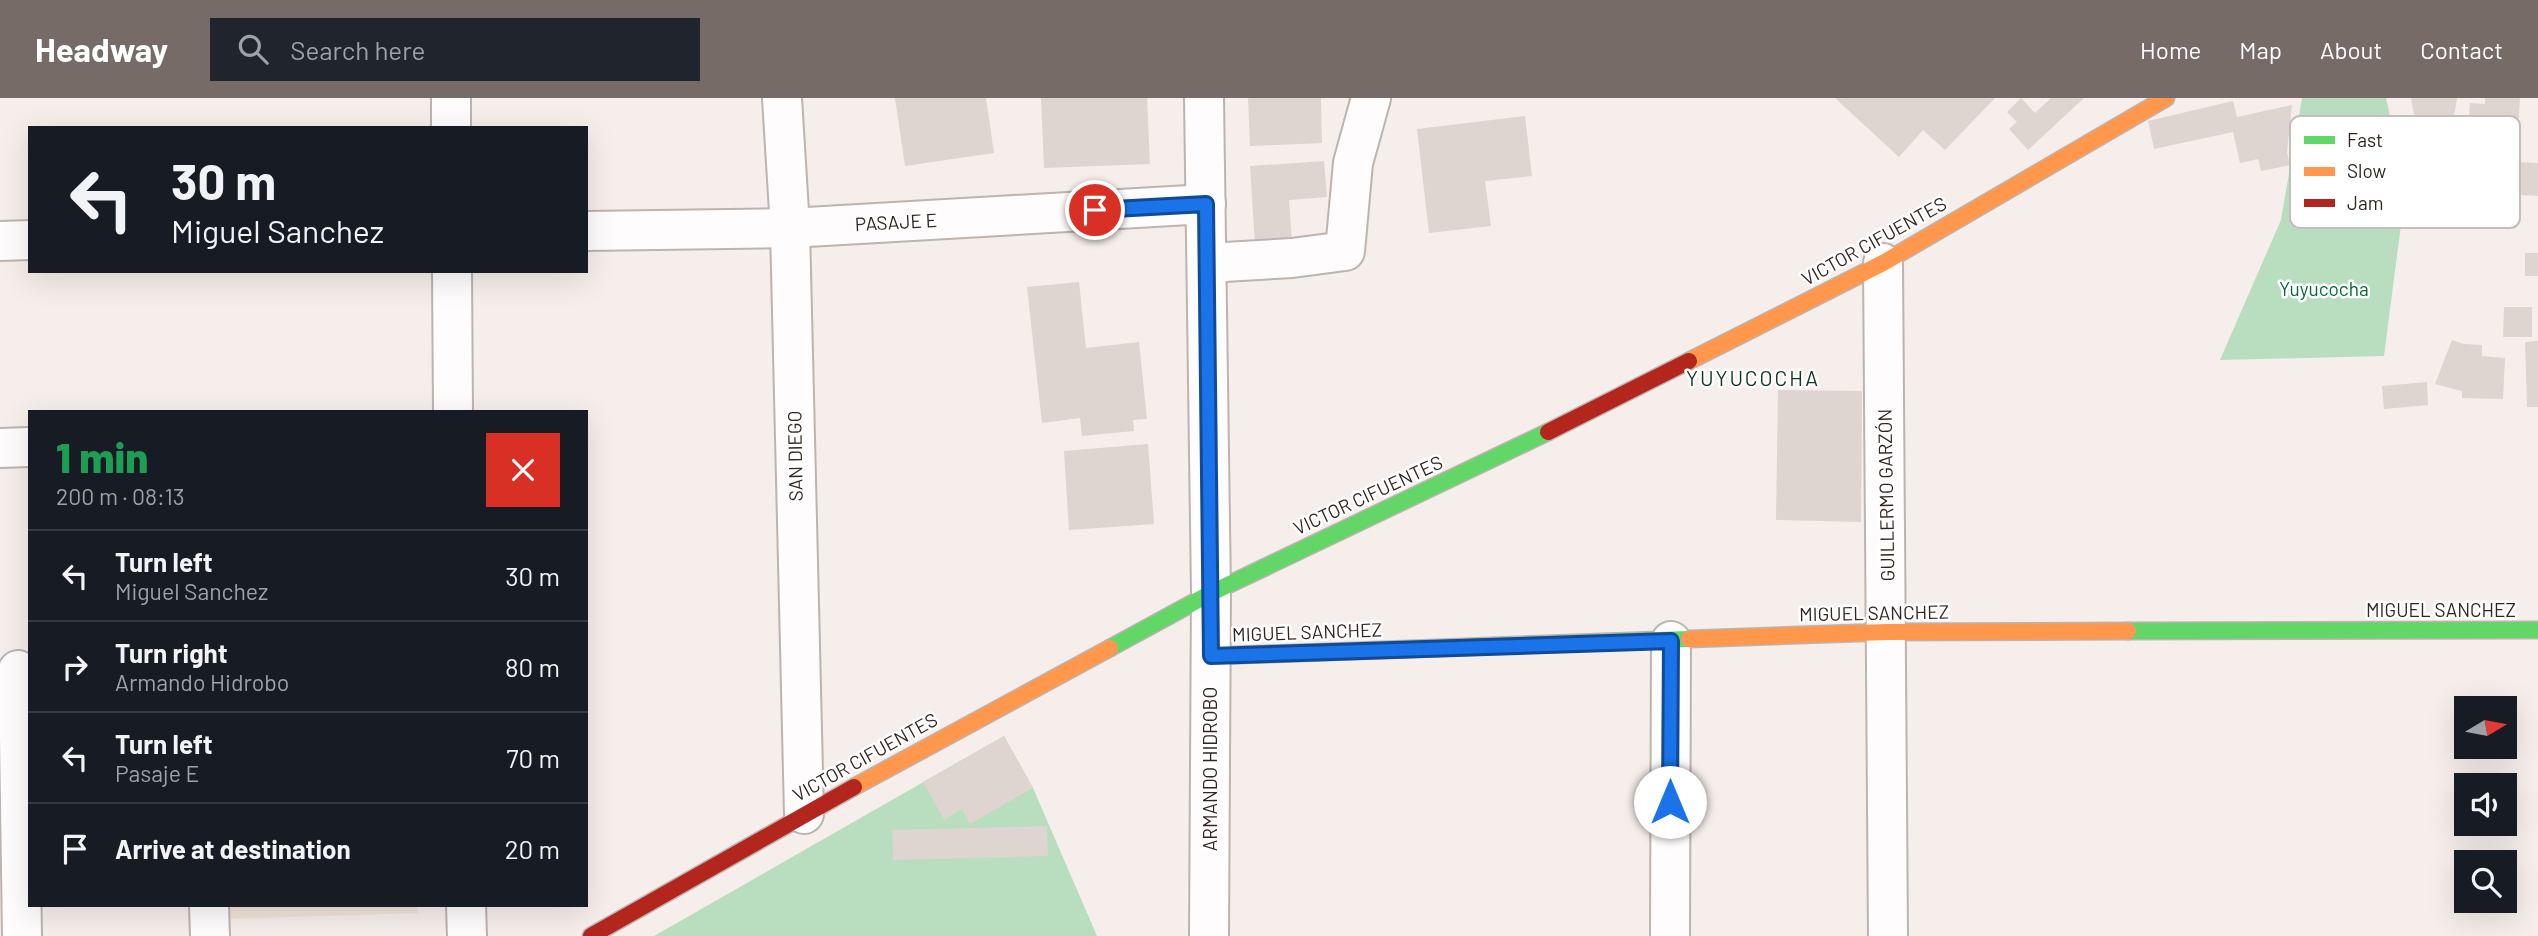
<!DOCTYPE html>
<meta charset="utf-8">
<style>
body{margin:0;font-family:Barlow,sans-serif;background:#20242c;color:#f1f3f6;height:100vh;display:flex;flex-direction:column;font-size:26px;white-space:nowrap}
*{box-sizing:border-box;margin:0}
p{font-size:23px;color:#9ea1a6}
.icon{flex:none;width:38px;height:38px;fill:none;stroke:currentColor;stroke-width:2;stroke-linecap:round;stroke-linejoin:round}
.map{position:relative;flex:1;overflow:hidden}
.details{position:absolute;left:28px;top:312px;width:560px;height:497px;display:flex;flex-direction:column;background:#171b24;border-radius:0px;box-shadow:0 7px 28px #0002}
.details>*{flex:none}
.top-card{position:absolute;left:28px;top:28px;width:560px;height:147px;border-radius:0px;box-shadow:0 7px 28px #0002;background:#171b24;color:#f1f3f6;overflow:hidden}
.needle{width:46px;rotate:80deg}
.controls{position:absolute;left:2454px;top:598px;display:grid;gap:14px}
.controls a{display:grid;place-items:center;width:63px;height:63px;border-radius:0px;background:#171b24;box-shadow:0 7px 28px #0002;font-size:35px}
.pin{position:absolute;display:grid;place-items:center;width:60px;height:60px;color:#fff;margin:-30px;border:4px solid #fff;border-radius:50%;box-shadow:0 2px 7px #0007}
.me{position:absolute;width:77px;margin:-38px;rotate:0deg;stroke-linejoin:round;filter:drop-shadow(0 0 5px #0008)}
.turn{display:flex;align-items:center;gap:24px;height:147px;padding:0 28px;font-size:32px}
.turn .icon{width:91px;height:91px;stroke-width:2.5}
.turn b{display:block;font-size:49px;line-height:60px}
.round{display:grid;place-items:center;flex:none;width:74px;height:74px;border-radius:0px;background:#20242c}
.overview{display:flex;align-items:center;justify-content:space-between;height:119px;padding:0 28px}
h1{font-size:42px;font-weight:800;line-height:52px;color:#1e9e55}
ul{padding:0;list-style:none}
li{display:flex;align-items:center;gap:21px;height:91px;padding:0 28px;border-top:2px solid #363941}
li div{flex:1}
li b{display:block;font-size:26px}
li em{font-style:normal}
header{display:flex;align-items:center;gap:42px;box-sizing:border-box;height:98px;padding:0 35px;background:#776b67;color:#fff}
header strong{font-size:33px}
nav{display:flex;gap:38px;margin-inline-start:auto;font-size:24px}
.search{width:490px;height:63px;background:#20242c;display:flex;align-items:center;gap:18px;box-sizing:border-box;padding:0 24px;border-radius:0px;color:#9ea1a6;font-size:26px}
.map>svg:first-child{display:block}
.education{fill:#f1e3d9}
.green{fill:#b9ddbf}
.building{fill:#ded4d0}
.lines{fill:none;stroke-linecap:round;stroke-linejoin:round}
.street-casing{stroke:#bdb3af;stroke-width:42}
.fast-casing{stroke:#bdb3af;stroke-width:19}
.slow-casing{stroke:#bdb3af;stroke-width:19}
.jam-casing{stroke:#bdb3af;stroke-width:19}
.street{stroke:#fefcfc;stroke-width:38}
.fast{stroke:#63d668;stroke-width:16}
.slow{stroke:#ff974d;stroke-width:16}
.jam{stroke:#b3261e;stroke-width:16}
.route-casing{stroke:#114b97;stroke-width:18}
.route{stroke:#1a73e8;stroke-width:12}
.labels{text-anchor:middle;stroke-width:5;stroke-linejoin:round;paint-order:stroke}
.street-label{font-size:19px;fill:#322520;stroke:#fff}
.park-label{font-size:19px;fill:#006a34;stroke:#fff}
.neighbourhood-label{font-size:21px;letter-spacing:2px;fill:#113822;stroke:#fff}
.key{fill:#fff;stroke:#c2bebc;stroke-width:2}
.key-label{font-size:19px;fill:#322520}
</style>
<header>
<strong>Headway</strong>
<div class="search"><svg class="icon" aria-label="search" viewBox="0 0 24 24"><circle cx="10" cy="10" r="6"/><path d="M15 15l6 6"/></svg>Search here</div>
<nav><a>Home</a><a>Map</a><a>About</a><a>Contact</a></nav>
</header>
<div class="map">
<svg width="2538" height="838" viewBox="0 0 2538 838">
<rect width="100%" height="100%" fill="#f6eeea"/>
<path class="education" d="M226,807H418V815L227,821Z"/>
<g class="green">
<path d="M2302,0H2386L2406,88L2384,258L2220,262L2281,122Z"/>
<path d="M1004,638L1033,690L1097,838H654Z"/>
</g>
<g class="building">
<path d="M895,0H986L994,55L905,68Z"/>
<path d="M1041,0H1147L1150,66L1044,70Z"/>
<path d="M1248,0H1321L1322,45L1250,48Z"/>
<path d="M1835,0H1995L1945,52L1923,32L1899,59Z"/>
<path d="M2021,0L2035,15L2051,0H2084L2028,52L2009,31L2017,24L2007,14Z"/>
<path d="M2411,0H2457L2451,36L2419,41Z"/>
<path d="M2485,0H2520L2516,64L2538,65V98L2480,95L2482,51L2467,50L2470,5L2485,6Z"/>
<path d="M2233,3L2237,19L2292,7L2287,54L2290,67L2261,73L2258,61L2240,65L2233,34L2154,51L2148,23Z"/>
<path d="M1525,18L1532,78L1485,83L1491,128L1429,135L1417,31Z"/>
<path d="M1324,63L1327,99L1289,102L1292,145L1255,148L1250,68Z"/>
<rect x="2525" y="155" width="13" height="23"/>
<path d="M1079,184L1086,250L1139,244L1147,321L1133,322L1134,333L1082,338L1080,320L1042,325L1027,189Z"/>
<path d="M2504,209H2532V239H2503Z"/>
<path d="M2452,242L2464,246L2482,247V258L2505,260L2503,301L2462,300V293L2435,286Z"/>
<path d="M2538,243V309H2527L2525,244Z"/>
<path d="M2427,284L2428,307L2384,311L2382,288Z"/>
<path d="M1778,292L1862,293L1861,424L1776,422Z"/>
<path d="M1148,346L1154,426L1069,432L1064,353Z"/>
<path d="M1004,638L1033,690L970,726L962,711L944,722L923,684Z"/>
<path d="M1047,728L1048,758L893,762L892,732Z"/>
</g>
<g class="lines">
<g class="street-casing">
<g id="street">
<path d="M451,0V30"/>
<path d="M782,0L790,130L804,716"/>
<path d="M1204,0L1211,495L1209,838"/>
<path d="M586,133L790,130L1206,106"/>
<path d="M0,143L30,142"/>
<path d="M1207,165L1292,160L1345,153L1353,65L1371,0"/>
<path d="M1883,165L1888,838"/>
<path d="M452,173L453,313"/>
<path d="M0,350L30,349"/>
<path d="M18,572L22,838"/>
<path d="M209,807L210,838"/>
<path d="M466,807L467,838"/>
<path d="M1670,838L1671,543"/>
</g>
</g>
<g class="fast-casing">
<g id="fast">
<path d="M2128,533L2538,532"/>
<path d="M1110,550L1211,495L1548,334"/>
<path d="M1211,558L1689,541"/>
</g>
</g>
<g class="slow-casing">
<g id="slow">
<path d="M1689,263L1883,165L2166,0"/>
<path d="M1689,541L1887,534L2128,533"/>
<path d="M854,689L1110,550"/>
</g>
</g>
<g class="jam-casing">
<g id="jam">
<path d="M1548,334L1689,263"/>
<path d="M591,838L854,689"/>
</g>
</g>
<use href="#street" class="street"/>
<use href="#fast" class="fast"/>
<use href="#slow" class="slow"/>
<use href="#jam" class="jam"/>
</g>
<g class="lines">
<g class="route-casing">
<path id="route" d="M1095,112L1206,106L1211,558L1671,543L1670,704"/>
</g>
<use href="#route" class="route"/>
</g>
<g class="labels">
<g class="street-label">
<text transform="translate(896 124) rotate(-3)" y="7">PASAJE E</text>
<text transform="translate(1874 143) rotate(-29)" y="7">VICTOR CIFUENTES</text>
<text transform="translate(795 358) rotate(-91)" y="7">SAN DIEGO</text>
<text transform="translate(1368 397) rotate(-25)" y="7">VICTOR CIFUENTES</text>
<text transform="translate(1886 397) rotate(-91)" y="7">GUILLERMO GARZÓN</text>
<text x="2441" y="519">MIGUEL SANCHEZ</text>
<text transform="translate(1874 515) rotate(-1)" y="7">MIGUEL SANCHEZ</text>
<text transform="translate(1307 534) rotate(-2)" y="7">MIGUEL SANCHEZ</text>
<text transform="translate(865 659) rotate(-29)" y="7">VICTOR CIFUENTES</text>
<text transform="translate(1210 671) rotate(-90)" y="7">ARMANDO HIDROBO</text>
</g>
<g class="park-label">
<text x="2324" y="198">Yuyucocha</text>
</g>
<g class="neighbourhood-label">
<text x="1753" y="288">YUYUCOCHA</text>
</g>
</g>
<rect x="2290" y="18" width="230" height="112" rx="10" class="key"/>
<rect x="2304" y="38" width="31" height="8" fill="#63d668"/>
<rect x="2304" y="69" width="31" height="9" fill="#ff974d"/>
<rect x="2304" y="101" width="31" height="8" fill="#b3261e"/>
<g class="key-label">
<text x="2347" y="49">Fast</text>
<text x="2347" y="80">Slow</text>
<text x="2347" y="112">Jam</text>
</g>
</svg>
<div class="controls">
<a><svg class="needle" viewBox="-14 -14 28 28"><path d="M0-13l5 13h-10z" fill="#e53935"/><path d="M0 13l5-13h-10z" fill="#9ea1a6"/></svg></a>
<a><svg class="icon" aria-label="sound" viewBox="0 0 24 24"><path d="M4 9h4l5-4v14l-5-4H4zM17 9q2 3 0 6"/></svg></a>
<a><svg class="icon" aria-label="search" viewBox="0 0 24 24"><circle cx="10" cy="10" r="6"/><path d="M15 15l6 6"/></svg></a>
</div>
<div class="pin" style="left:1095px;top:112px;background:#d93025"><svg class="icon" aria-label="arrive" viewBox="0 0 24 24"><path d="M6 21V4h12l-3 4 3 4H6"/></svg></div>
<svg class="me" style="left:1670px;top:704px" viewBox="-20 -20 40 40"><circle r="19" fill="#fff"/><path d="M0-13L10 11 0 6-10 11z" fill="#1a73e8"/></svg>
<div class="top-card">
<div class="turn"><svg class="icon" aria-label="left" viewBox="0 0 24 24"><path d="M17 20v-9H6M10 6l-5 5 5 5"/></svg><div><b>30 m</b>Miguel Sanchez</div></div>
</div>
<section class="details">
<div class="overview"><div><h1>1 min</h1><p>200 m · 08:13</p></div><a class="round" style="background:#d93025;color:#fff"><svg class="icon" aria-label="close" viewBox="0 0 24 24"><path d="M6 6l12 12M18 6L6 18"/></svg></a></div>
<ul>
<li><svg class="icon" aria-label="left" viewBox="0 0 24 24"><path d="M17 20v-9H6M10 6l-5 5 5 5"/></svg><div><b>Turn left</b><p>Miguel Sanchez</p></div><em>30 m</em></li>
<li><svg class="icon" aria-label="right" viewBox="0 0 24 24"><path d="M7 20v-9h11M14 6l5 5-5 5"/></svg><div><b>Turn right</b><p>Armando Hidrobo</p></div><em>80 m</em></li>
<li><svg class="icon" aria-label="left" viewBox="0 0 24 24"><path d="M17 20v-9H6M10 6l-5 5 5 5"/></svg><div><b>Turn left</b><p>Pasaje E</p></div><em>70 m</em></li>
<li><svg class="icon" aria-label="arrive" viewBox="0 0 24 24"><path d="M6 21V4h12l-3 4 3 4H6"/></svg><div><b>Arrive at destination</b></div><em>20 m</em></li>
</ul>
</section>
</div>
